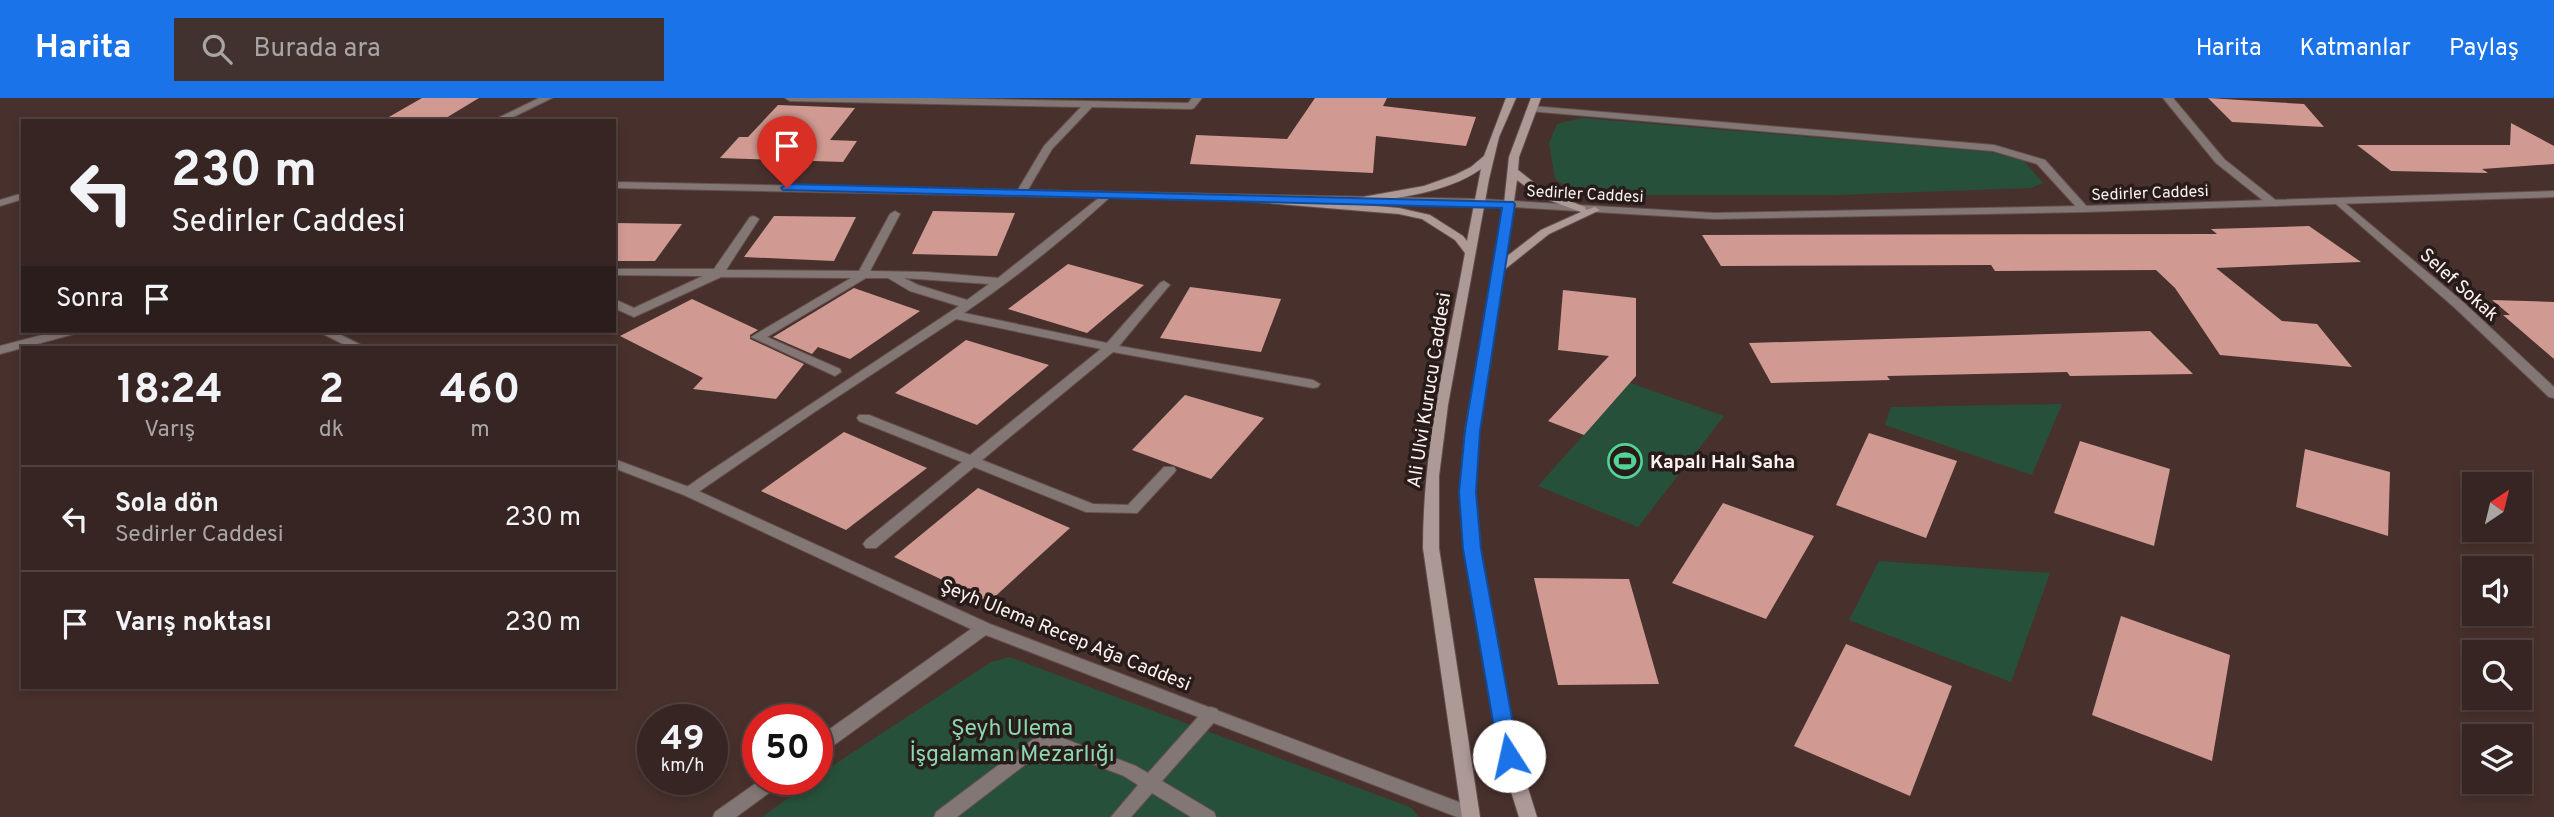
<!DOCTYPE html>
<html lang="tr">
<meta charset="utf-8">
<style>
body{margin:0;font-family:Overpass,sans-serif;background:#41312f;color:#f1f3f6;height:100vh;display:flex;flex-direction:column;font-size:26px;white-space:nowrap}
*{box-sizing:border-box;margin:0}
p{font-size:23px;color:#aaa5a5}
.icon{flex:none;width:38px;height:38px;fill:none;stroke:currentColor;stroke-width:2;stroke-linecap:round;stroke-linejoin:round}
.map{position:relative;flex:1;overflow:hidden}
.side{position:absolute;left:21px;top:248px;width:595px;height:343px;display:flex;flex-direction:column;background:#362522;border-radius:0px;box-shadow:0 4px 10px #0003,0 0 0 2px #504240}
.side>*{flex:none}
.banner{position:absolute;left:21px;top:21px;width:595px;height:214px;border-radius:0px;box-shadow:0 4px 10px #0003,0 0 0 2px #504240;background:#362522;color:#f1f3f6;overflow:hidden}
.needle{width:46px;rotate:35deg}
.buttons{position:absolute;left:2462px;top:374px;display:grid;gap:14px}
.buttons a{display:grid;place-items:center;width:70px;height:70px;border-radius:0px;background:#362522;box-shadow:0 4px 10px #0003,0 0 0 2px #504240;font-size:35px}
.speed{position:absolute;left:637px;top:606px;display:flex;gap:14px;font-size:35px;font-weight:700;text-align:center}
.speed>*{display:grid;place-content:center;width:91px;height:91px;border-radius:50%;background:#362522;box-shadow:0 4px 10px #0003,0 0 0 2px #504240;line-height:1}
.speed small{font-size:18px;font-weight:400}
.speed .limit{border:10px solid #d22;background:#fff;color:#111}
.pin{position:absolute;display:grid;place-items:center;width:60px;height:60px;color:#fff;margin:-72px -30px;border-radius:50% 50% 50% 0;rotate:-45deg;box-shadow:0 0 7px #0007}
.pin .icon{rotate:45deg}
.me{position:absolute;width:77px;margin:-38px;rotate:350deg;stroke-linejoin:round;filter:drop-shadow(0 0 5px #0008)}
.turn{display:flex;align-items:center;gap:24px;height:147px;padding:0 35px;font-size:32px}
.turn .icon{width:91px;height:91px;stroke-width:2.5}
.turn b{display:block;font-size:49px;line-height:60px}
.then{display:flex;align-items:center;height:66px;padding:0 35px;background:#0003;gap:14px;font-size:26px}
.eta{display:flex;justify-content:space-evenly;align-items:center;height:119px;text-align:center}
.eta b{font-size:42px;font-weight:700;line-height:49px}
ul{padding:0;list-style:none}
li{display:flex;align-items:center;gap:21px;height:105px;padding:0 35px;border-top:2px solid #504240}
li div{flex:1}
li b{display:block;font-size:26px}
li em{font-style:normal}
header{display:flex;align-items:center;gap:42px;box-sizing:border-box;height:98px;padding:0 35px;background:#1a73e8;color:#fff}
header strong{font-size:33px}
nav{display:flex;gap:38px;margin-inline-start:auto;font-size:24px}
.search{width:490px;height:63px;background:#41312f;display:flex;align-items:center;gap:18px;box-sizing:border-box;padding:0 24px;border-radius:0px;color:#aaa5a5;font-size:26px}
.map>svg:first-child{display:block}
.green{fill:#27503a}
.building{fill:#d09a92}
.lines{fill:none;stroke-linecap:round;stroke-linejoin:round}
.service-casing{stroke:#65504c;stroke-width:2}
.minor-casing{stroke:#65504c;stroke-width:2}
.tertiary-casing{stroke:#65504c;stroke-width:2}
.secondary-casing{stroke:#65504c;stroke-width:2}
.service{fill:#837775;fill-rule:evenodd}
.minor{fill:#837775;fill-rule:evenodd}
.tertiary{fill:#837775;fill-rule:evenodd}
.secondary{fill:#ad9a97;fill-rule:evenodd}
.route{fill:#1a73e8;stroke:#114b97;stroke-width:2}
.labels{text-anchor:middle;stroke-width:7;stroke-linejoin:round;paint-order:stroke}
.far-street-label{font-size:16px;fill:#fdf0ee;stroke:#271c1a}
.street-label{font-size:19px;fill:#fdf0ee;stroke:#271c1a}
.poi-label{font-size:19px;font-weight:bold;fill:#fdf0ee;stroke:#271c1a;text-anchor:start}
.near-park-label{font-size:23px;fill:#8cd7ad;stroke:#271c1a}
</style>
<header>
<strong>Harita</strong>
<div class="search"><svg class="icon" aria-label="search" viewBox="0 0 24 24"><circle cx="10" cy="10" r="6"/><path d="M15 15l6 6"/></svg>Burada ara</div>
<nav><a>Harita</a><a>Katmanlar</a><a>Paylaş</a></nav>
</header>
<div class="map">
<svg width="2554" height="719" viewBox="0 0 2554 719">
<rect width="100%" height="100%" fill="#48312d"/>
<g class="green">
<path d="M1581,20L1991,54L2024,63L2043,85L2031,90L1835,97H1615L1570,91L1555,81L1549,45L1557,26Z"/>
<path d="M1630,285L1724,318L1638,429L1538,388Z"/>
<path d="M2062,306L2032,377L1885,327L1891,309Z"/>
<path d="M1879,463L2050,475L2011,584L1849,522Z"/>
<path d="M1009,559L1412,710L1419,719H762L835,666L991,564Z"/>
</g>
<g class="building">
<path d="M422,0H479L441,23H382Z"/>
<path d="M1315,0H1387L1383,8L1476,19L1466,48L1376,38L1373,75L1190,66L1196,37L1287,41Z"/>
<path d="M2208,0L2304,6L2324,29L2232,24Z"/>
<path d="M778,7L855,10L830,42L857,43L843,64L720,60L739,39H748Z"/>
<path d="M2511,25L2554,48V66L2482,71L2488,75L2391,73L2357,47H2510Z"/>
<path d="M933,113L1015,115L997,158L912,156Z"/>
<path d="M774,118L856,119L834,163L744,159Z"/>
<path d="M614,125L682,126L655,163H614Z"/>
<path d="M2309,128L2361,164L2216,170L2282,223L2317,226L2352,269L2220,257L2175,190L2156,172L1995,173L1991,167L1721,168L1702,137L2217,136L2211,131Z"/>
<path d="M1068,166L1144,187L1087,235L1008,211Z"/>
<path d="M1190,189L1281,201L1261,254L1160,240Z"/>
<path d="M854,190L920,213L850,261L818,249L812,256L773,239Z"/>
<path d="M1563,192L1636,200V278L1584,337L1548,323L1609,258L1558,252Z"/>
<path d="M692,201L758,232L750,237V241L804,266L776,301L693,291L703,280L620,238Z"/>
<path d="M2492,202L2554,204V261L2503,217H2510Z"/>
<path d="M2150,233L2193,276L2070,278L2067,274L1887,278L1890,282L1771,285L1749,245Z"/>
<path d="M966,242L1049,267L977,327L895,295Z"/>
<path d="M1185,297L1264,320L1211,381L1132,352Z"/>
<path d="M844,334L927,370L846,432L761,393Z"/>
<path d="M1869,335L1957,363L1926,440L1836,407Z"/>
<path d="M2080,343L2170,371L2154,448L2054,415Z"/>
<path d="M2305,351L2390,374L2388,438L2296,409Z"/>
<path d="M978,390L1070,430L989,504L894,459Z"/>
<path d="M1723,405L1814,438L1766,521L1672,485Z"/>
<path d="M1534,480L1629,481L1659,586L1558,587Z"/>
<path d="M2121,518L2230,557L2212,663L2092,617Z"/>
<path d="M1846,546L1952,588L1910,698L1794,648Z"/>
</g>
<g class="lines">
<g class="service-casing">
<path id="service" d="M1211,609L1217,611L1220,616L1217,621L1162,683L1214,714L1216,719H1191L1152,695L1131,719H1111L1138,687L1124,678L1048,649L957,719H934L936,714L1040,636L1046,634L1052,636L1136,668L1148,675L1205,611Z"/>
</g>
<g class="minor-casing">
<g id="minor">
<path d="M539,0H552L505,23H492Z"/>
<path d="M785,0H931L1188,5L1192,0H1202L1194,10L1191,11L1092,9L1052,51L1026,95L1021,98L1016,95L1044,48L1081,9L790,3Z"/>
<path d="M2163,0H2173L2224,61L2278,104V108H2270L2216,65Z"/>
<path d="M1532,8L1994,47L2045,62L2089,111L2084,114L2080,113L2037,66L1993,53L1529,13L1527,11Z"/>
<path d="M1105,95L1109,96V100C1063,142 1015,180 964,215L1107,245L1160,185L1164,183L1170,187L1168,189L1119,248L1313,282L1320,286L1318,289L1313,290L1113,254L982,362L1093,406L1128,407L1164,369H1174L1176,372L1174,375L1137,415L1086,414L974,369L876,450H866L863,446L866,442L962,364L859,323L857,320L859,317H869L970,357L1101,251L956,221L813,315L694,397H684L682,394L684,391L704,377L959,208L910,193L888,180H866L767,239L840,271L841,274L835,278L751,239L851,180L721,179L634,219L614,210V201L634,210L703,178L614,177V171H714L750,119L754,118L759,121L726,172L859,173L890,116L895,113L900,116L870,173L926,174L998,180ZM904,180L989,186L967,202L918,187Z"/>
<path d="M2340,101L2463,204L2554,289V300L2549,299L2455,210L2336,106L2335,104Z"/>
</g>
</g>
<g class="tertiary-casing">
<g id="tertiary">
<path d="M614,84L1480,101L1714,115L2084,108L2554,93V99L2084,114L1714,121L1480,107L614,90Z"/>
<path d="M23,95V101L0,108V102Z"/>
<path d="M57,233H76L74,236L0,256V248Z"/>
<path d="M317,233H333L367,250H351Z"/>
<path d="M614,361L694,391L990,526L1477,711L1479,716L1478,719H1457L986,537L823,655L817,657V640L971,531L684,397L614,370Z"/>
<path d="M762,681H784L781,686L736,719H713L715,714Z"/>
</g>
</g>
<g class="secondary-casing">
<g id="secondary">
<path d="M1506,0H1516L1499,39L1489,81L1448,307L1439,378V450L1480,719H1462L1423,450C1423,347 1447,255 1465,155L1455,142L1422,121L1399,116L1256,104L1251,101L1256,98L1399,110L1430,117L1463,138L1467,143L1481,71C1445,96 1399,99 1357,106L1352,103L1357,100L1424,88L1455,77L1471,69L1484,58Z"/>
<path d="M1531,0H1541L1519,59L1518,72L1546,94L1585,109L1586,112L1595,109L1600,112L1549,136L1504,172L1479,333L1474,394L1480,451L1518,658L1537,719H1519L1500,658L1464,451L1460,394L1465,333L1504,106L1509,59ZM1517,82L1538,98L1581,114L1541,132L1506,159Z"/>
</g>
</g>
<use href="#service" class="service"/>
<use href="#minor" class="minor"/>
<use href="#tertiary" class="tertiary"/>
<use href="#secondary" class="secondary"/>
</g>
<path class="route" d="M787,86L1513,104L1515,106L1480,333L1476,394L1481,451L1519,658L1516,664L1509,666L1502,664L1499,658L1463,451L1459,394L1465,333L1502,110L783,92L781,90Z"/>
<defs>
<g id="stadium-ring" transform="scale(1.75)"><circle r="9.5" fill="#271c1a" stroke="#54d396" stroke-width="1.5"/><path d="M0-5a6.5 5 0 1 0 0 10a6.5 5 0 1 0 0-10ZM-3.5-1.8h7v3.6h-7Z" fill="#54d396"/></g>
</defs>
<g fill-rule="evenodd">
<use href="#stadium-ring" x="1625" y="363"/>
</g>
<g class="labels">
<g class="far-street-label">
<text transform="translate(2150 94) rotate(-2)" y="6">Sedirler Caddesi</text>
<text transform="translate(1585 95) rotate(3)" y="6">Sedirler Caddesi</text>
</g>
<g class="street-label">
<text transform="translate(2460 186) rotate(42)" y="7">Selef Sokak</text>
<text transform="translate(1428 292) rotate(-81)" y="7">Ali Ulvi Kurucu Caddesi</text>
<text transform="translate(1066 536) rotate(22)" y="7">Şeyh Ulema Recep Ağa Caddesi</text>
</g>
<g class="poi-label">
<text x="1650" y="370">Kapalı Halı Saha</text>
</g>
<g class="near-park-label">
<text x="1012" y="637">Şeyh Ulema<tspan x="1012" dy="26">İşgalaman Mezarlığı</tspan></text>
</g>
</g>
</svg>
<div class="buttons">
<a><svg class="needle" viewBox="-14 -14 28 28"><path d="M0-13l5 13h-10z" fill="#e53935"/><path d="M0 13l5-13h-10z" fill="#aaa5a5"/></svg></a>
<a><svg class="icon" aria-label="sound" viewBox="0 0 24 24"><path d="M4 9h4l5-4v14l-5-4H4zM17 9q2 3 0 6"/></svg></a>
<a><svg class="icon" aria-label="search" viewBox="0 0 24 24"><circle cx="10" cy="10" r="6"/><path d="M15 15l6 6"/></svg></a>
<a><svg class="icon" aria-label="layers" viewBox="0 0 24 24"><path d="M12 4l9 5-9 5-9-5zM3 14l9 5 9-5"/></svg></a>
</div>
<div class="speed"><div>49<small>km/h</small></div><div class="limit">50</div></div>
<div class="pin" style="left:787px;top:90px;background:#d93025"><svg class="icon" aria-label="arrive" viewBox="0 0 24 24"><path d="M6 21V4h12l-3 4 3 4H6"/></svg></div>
<svg class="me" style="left:1509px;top:658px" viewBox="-20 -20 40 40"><circle r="19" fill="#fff"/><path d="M0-13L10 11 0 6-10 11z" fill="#1a73e8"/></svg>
<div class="banner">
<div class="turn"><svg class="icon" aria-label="left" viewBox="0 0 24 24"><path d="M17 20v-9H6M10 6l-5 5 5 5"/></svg><div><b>230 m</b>Sedirler Caddesi</div></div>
<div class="then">Sonra<svg class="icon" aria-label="arrive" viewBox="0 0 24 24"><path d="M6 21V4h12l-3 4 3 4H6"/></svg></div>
</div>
<section class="side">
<div class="eta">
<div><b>18:24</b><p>Varış</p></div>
<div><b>2</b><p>dk</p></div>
<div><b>460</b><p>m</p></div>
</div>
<ul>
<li><svg class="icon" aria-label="left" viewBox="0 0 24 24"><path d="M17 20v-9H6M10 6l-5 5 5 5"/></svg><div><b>Sola dön</b><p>Sedirler Caddesi</p></div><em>230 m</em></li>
<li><svg class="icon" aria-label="arrive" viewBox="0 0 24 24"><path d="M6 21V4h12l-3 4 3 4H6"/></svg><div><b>Varış noktası</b></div><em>230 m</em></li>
</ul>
</section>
</div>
